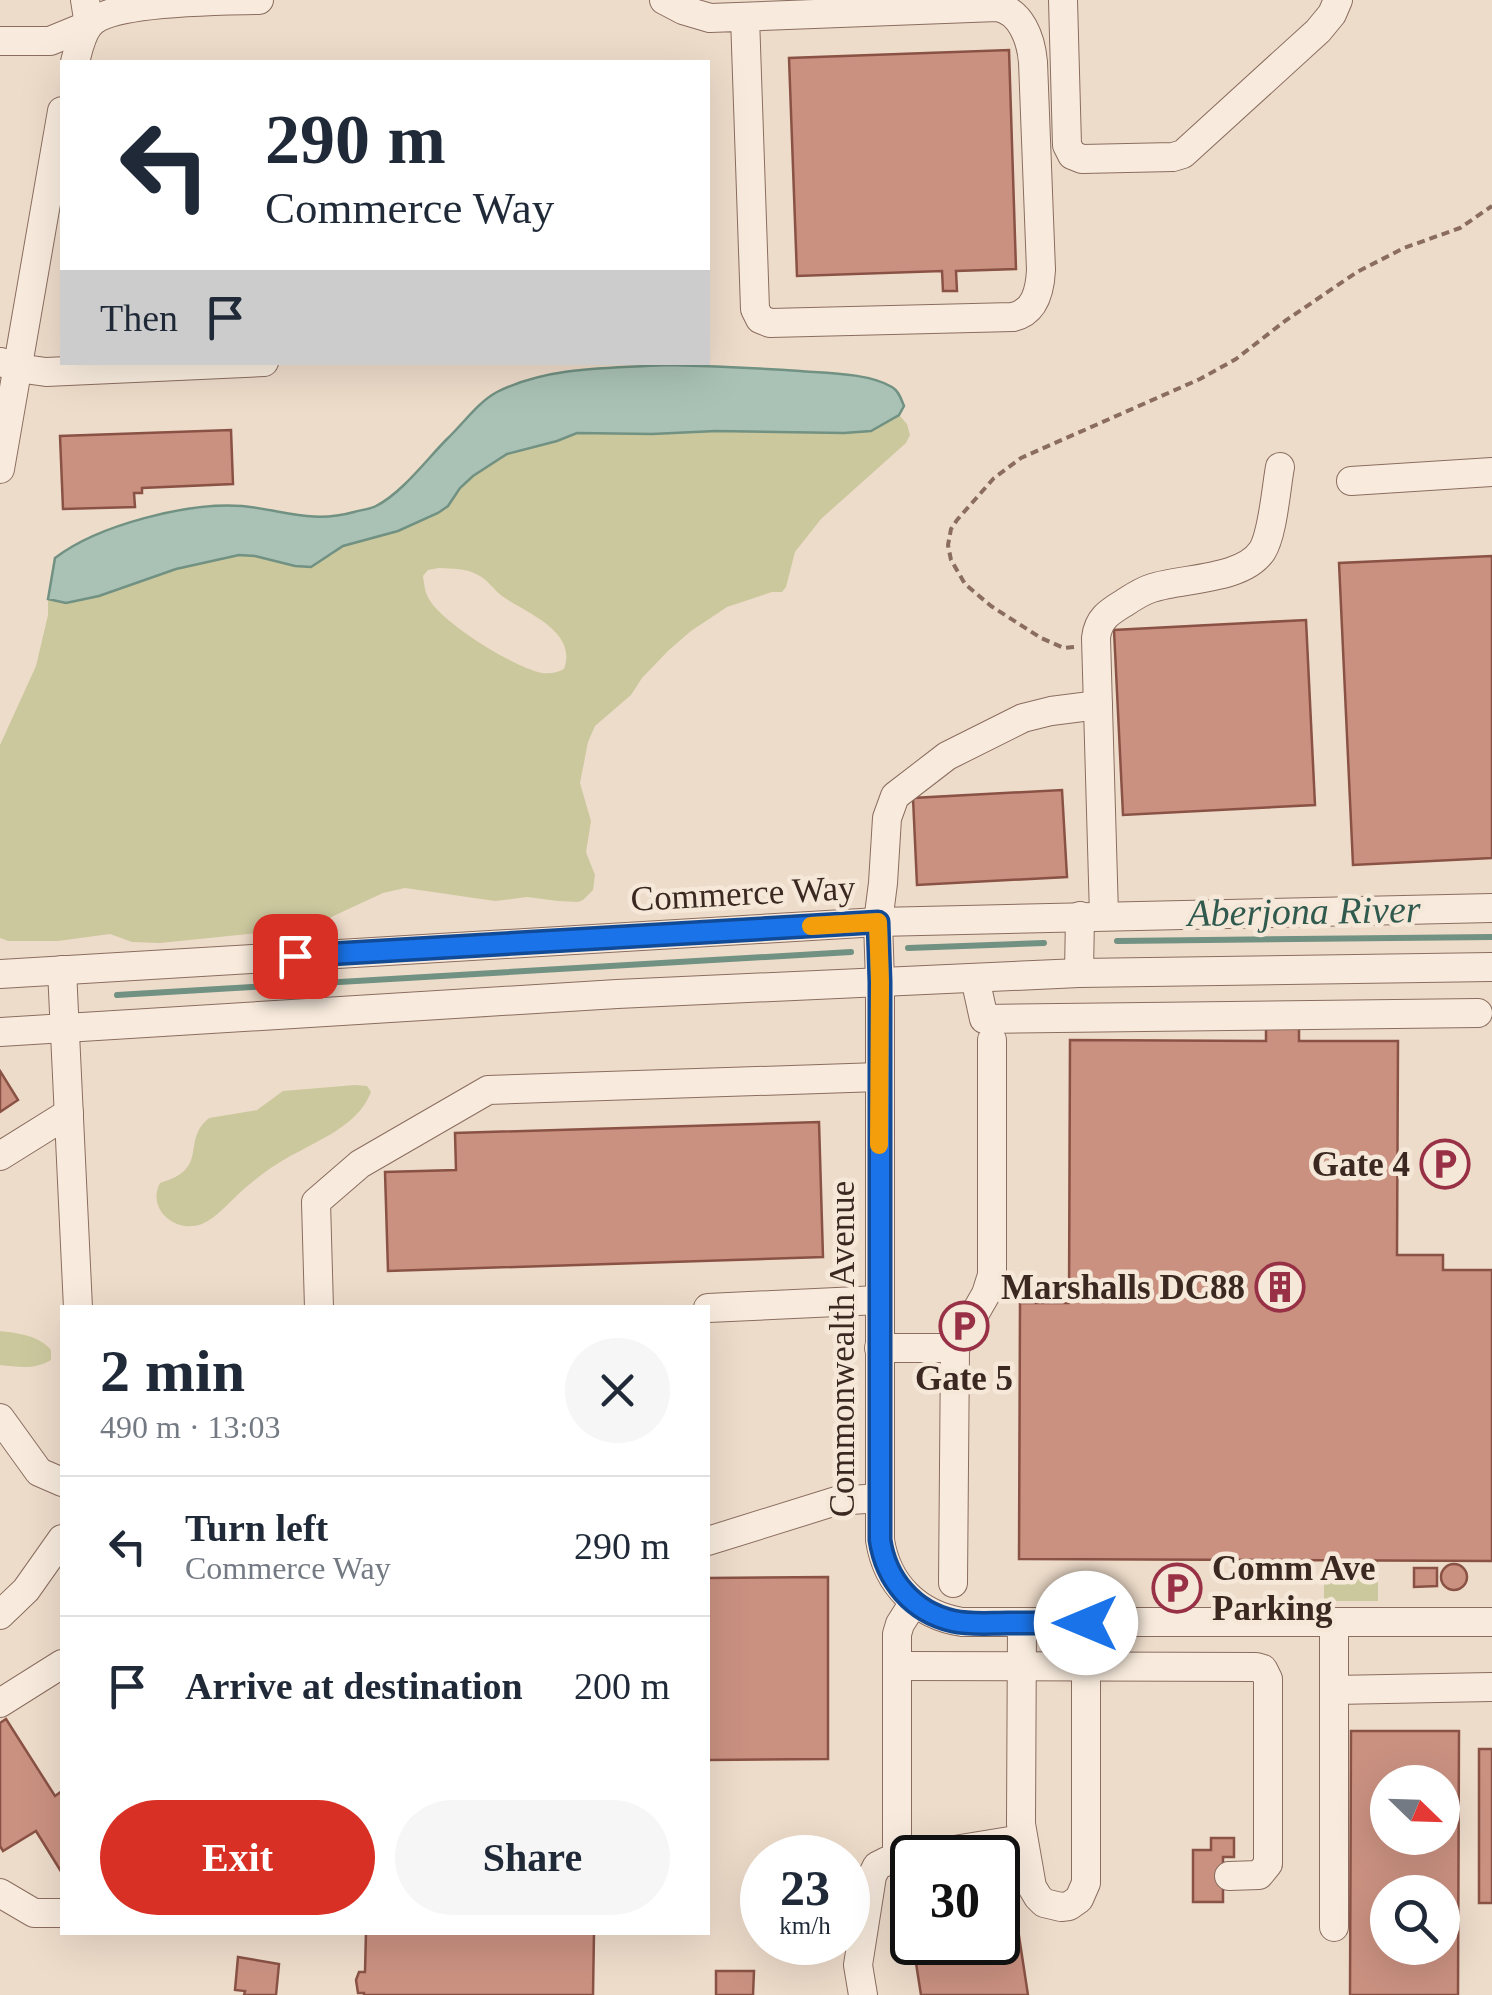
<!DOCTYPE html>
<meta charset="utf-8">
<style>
body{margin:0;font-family:"Times New Roman",serif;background:#f6f6f7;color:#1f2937;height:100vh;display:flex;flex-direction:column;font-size:38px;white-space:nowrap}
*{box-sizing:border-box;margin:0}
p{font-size:32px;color:#747a83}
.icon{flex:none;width:55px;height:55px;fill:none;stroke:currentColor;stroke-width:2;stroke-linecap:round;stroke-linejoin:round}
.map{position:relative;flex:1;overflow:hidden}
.drawer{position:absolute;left:60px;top:1305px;width:650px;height:630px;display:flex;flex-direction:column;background:#fff;border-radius:0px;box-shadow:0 10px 40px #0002}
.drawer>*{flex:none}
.guide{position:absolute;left:60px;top:60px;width:650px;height:305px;border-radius:0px;box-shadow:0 10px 40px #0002;background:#fff;color:#1f2937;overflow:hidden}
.needle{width:65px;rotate:113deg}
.controls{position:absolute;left:1370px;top:1765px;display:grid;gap:20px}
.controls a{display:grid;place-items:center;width:90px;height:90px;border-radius:50%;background:#fff;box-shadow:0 10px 40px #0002;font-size:50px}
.speed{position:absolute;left:740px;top:1835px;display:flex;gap:20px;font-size:50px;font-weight:700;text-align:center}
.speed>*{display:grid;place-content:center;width:130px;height:130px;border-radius:50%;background:#fff;box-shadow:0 10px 40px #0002;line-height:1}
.speed small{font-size:25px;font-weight:400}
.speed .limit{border:5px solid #111;border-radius:15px;background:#fff;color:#111}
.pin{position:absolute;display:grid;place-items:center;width:85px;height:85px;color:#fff;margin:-42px;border-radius:20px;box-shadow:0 5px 15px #0006}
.me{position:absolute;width:110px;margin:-55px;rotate:270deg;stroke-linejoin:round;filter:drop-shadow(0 0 8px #0008)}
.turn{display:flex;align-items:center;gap:35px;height:210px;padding:0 40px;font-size:45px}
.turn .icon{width:130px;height:130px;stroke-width:2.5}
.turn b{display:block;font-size:70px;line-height:85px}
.then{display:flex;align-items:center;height:95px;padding:0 40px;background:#0003;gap:20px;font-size:38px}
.round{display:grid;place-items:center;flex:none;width:105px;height:105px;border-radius:52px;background:#f6f6f7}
.head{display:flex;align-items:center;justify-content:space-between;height:170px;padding:0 40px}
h1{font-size:60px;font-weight:800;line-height:75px}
.cta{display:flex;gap:20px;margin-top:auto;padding:20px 40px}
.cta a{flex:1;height:115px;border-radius:60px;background:#d93025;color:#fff;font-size:40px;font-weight:800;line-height:115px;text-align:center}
.cta a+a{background:#f6f6f7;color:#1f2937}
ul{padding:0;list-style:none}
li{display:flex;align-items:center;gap:30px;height:140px;padding:0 40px;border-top:2px solid #e0e1e3}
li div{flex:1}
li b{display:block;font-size:38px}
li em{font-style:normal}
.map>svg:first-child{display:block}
.green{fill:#ccc89e;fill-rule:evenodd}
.water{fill:#aac2b6;stroke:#719182;stroke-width:2.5}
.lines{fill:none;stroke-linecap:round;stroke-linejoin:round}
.stream{stroke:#719182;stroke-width:6}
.building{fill:#ca9181;stroke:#895245;stroke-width:2.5;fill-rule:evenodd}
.minor-casing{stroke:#8a6d5f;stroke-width:30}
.path{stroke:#8a6d5f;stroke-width:4;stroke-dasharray:8 5;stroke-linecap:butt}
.minor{stroke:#f8ebdd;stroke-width:28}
.route-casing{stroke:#114b97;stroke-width:25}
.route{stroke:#1a73e8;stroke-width:18}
.slow{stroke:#f59e0b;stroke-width:18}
.labels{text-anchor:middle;stroke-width:9;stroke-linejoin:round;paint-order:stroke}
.street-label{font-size:35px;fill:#3b2921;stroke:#f5e8d9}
.poi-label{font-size:35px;font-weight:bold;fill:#3b2921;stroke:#f5e8d9;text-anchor:end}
.water-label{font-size:38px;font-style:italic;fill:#315a4f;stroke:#f5e8d9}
</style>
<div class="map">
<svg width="1492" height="1995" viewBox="0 0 1492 1995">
<rect width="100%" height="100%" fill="#eedcca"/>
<g class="green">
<path d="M899,415L907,424L910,435L906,443L821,519L795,552L786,587L782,592H772L727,607L691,631L669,650L642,678L631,695L595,726L588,742L580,783L591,821L586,852L595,875L593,890L583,900L578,902L558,901L527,897L495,901L405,888L383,893L327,919L278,931L160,943L132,942L110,934L58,941H8L0,938V745L36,666L48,615V599L66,603L99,596L176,569L239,555L255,556L295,566L332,555L343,546L372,539L430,518L448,506L460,488L473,476L507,454L557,441L577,433L652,434L716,431L844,433L871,431ZM439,568C452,569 466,568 478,575C488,580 494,590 502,596C526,613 578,631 564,669C556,673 551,674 542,673C515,668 442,623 429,599C425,593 424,583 423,576L428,570Z"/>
<path d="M355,1085L367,1086L371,1092C367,1102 362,1109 354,1117C338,1132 320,1140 302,1150C281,1160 261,1174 244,1189C231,1200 218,1217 202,1224C176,1234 146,1209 160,1183C211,1168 180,1142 209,1118L257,1110L283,1091Z"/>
<path d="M0,1331C18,1333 40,1336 51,1350V1360C35,1370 18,1367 0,1365Z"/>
<rect x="1324" y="1560" width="54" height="41"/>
</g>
<path class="water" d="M668,365C712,366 756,368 800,371C826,373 869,373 892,387C899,391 901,399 904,406L899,415L871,431L844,433L716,431L652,434L577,433L557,441L507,454L473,476L460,488L448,506L438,513L398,531L343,546L311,567L295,566L255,556L239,555L176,569L99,596L66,603L48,599L55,558C98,525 188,502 242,506C284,510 311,524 354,512C361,510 370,509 376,506C402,493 427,459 447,439C463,424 478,402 497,392C549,366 612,368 668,365Z"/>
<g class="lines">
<g class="stream">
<path d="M1117,941L1492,937"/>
<path d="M908,948L1044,943"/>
<path d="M117,995L851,952"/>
</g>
</g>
<g class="building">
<path d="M1009,50L1016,269L956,271L957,291H943L942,271L797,276L789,58Z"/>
<path d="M231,430L233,484L142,488V493H134L135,507L63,509L60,436Z"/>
<path d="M1492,556V858L1353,865L1339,563Z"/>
<path d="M1306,620L1315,805L1123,815L1114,630Z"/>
<path d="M1062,790L1067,877L917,885L913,798Z"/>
<path d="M1266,1027L1299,1028V1041H1398L1397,1255H1443V1270H1492V1561L1019,1559L1020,1303H1069L1070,1040L1266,1041Z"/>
<path d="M0,1071L18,1100L0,1112Z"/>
<path d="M819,1122L823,1257L388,1271L385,1172L456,1170L455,1133Z"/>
<circle cx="1454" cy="1577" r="13"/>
<path d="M1414,1568H1437V1586L1414,1587Z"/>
<path d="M828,1577V1759L708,1760V1578Z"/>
<path d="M6,1719L55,1796L62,1791V1873L36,1831L3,1851L0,1846V1723Z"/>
<path d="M1351,1731H1459L1458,1995H1350ZM1388,1782H1442V1838H1388ZM1388,1892H1442V1948H1388Z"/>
<rect x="1479" y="1749" width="13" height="154"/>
<path d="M1211,1838H1234V1857H1223V1902H1193V1850H1211Z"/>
<path d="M1008,1864L1028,1995H921L903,1880L912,1879V1942H998V1866Z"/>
<path d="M366,1932H594L593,1995H364V1993H358L356,1980L359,1972H365Z"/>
<path d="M238,1957L279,1964L276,1995H244L245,1991L235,1990Z"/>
<path d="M716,1971H754L753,1995H716Z"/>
</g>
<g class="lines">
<g class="minor-casing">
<g id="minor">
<path d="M664,0L683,10L710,18L997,7C1021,11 1031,39 1033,62L1041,270C1040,291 1035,312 1013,317L770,323L760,319L755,309L745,17"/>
<path d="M1063,0L1067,145L1072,155L1082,159L1173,157L1183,154L1318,31L1332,14L1338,0"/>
<path d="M0,41H50L89,25L85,0"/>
<path d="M75,62C78,51 81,35 89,25C110,0 224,1 259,0"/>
<path d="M1,362L17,368L46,372L264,362"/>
<path d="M0,469L62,111"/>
<path d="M1351,481L1492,472"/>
<path d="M1098,705L1051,711L1023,718L947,756L895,796L887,818L883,883L878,922L880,982V1540C887,1585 918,1615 962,1622H1492"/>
<path d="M1104,915L1096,638C1098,619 1109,612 1124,603C1133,597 1142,591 1152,588C1183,578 1243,580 1262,551C1273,534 1276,488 1280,467"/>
<path d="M62,970L78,1308"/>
<path d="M1079,973L1080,916"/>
<path d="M0,974L878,922L1492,908"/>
<path d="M975,978L984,1019L1478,1013"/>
<path d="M0,1032L617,994L1079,973L1492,967"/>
<path d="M0,1156L69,1113"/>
<path d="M319,1308L316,1202L360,1164L488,1090L879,1077"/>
<path d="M708,1308L879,1300"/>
<path d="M879,1348H955L953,1583"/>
<path d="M955,1348L986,1294L992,1275V1040"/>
<path d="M0,1418L39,1472L62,1482"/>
<path d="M708,1541L836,1501L880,1498"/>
<path d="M0,1615L26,1590L62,1539"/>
<path d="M1022,1623L1021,1824L1032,1887L1038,1897L1044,1903L1061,1907L1069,1906L1079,1899L1086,1883V1623"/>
<path d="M1334,1623V1690L1492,1687"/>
<path d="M897,1666L1256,1667L1263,1669L1268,1679V1864L1259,1875L1229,1876"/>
<path d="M1334,1690V1927"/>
<path d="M0,1703L62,1664"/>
<path d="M897,1859V1634L900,1624L914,1602"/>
<path d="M0,1893L34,1913H62"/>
<path d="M863,1995L858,1965L872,1876L877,1866L887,1861L1022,1839"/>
</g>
</g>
<path class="path" d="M1074,647L1064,648L1041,638L991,606L965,584L951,560L948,545L951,529L957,520L994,478L1021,458L1200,379L1236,359L1285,321L1357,272L1404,248L1460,228L1492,206"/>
<use href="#minor" class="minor"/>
</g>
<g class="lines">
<g class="route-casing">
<path id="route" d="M295,956L878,922L880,982V1540C886,1580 913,1612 953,1621C971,1625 990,1623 1008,1623C1034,1623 1060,1623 1086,1623"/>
</g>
<use href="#route" class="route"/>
<path class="slow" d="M811,926L878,922L880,982L879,1145"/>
</g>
<defs>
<g id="parking-ring" transform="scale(2.5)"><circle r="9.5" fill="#f5e8d9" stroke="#983046" stroke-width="1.5"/><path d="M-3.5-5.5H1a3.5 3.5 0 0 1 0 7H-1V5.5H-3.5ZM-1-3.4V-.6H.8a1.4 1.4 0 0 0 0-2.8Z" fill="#983046"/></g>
<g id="building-ring" transform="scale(2.5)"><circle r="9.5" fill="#f5e8d9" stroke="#983046" stroke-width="1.5"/><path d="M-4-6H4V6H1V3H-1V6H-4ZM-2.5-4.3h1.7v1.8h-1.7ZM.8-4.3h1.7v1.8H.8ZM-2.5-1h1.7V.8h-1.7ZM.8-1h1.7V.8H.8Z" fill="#983046"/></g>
</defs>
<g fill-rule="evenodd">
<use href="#parking-ring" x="1445" y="1164"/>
<use href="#building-ring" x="1280" y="1287"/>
<use href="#parking-ring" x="964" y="1326"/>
<use href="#parking-ring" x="1177" y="1588"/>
</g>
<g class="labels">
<g class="street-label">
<text transform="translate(743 893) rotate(-3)" y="12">Commerce Way</text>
<text transform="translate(842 1349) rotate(-90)" y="12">Commonwealth Avenue</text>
</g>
<g class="poi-label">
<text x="1410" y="1176">Gate 4</text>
<text x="1245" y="1299">Marshalls DC88</text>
<text x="964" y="1390" text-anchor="middle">Gate 5</text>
<text x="1212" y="1580" text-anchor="start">Comm Ave<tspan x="1212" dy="40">Parking</tspan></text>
</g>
<g class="water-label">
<text transform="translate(1304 911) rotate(-1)" y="13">Aberjona River</text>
</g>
</g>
</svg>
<div class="controls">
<a><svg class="needle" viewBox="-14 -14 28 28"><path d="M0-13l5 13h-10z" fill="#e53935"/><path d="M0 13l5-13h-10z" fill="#747a83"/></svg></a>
<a><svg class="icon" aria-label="search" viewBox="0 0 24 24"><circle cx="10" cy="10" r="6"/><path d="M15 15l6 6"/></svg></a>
</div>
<div class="speed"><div>23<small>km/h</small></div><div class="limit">30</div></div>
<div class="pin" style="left:295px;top:956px;background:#d93025"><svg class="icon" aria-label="arrive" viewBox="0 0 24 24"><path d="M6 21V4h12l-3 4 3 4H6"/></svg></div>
<svg class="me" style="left:1086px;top:1623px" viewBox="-20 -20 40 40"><circle r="19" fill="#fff"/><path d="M0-13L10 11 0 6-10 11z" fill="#1a73e8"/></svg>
<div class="guide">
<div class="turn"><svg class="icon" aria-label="left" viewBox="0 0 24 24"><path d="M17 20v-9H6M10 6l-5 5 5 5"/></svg><div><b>290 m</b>Commerce Way</div></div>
<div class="then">Then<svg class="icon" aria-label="arrive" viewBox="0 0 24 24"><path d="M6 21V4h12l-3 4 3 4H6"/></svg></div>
</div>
<section class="drawer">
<div class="head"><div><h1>2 min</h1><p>490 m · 13:03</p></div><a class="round"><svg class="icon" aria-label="close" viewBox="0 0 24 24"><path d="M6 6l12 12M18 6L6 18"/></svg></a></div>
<ul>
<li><svg class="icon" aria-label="left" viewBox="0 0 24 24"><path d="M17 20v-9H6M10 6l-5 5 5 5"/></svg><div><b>Turn left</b><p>Commerce Way</p></div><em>290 m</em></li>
<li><svg class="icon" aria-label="arrive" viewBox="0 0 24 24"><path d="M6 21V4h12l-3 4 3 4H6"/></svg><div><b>Arrive at destination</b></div><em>200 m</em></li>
</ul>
<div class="cta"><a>Exit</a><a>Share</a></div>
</section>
</div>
